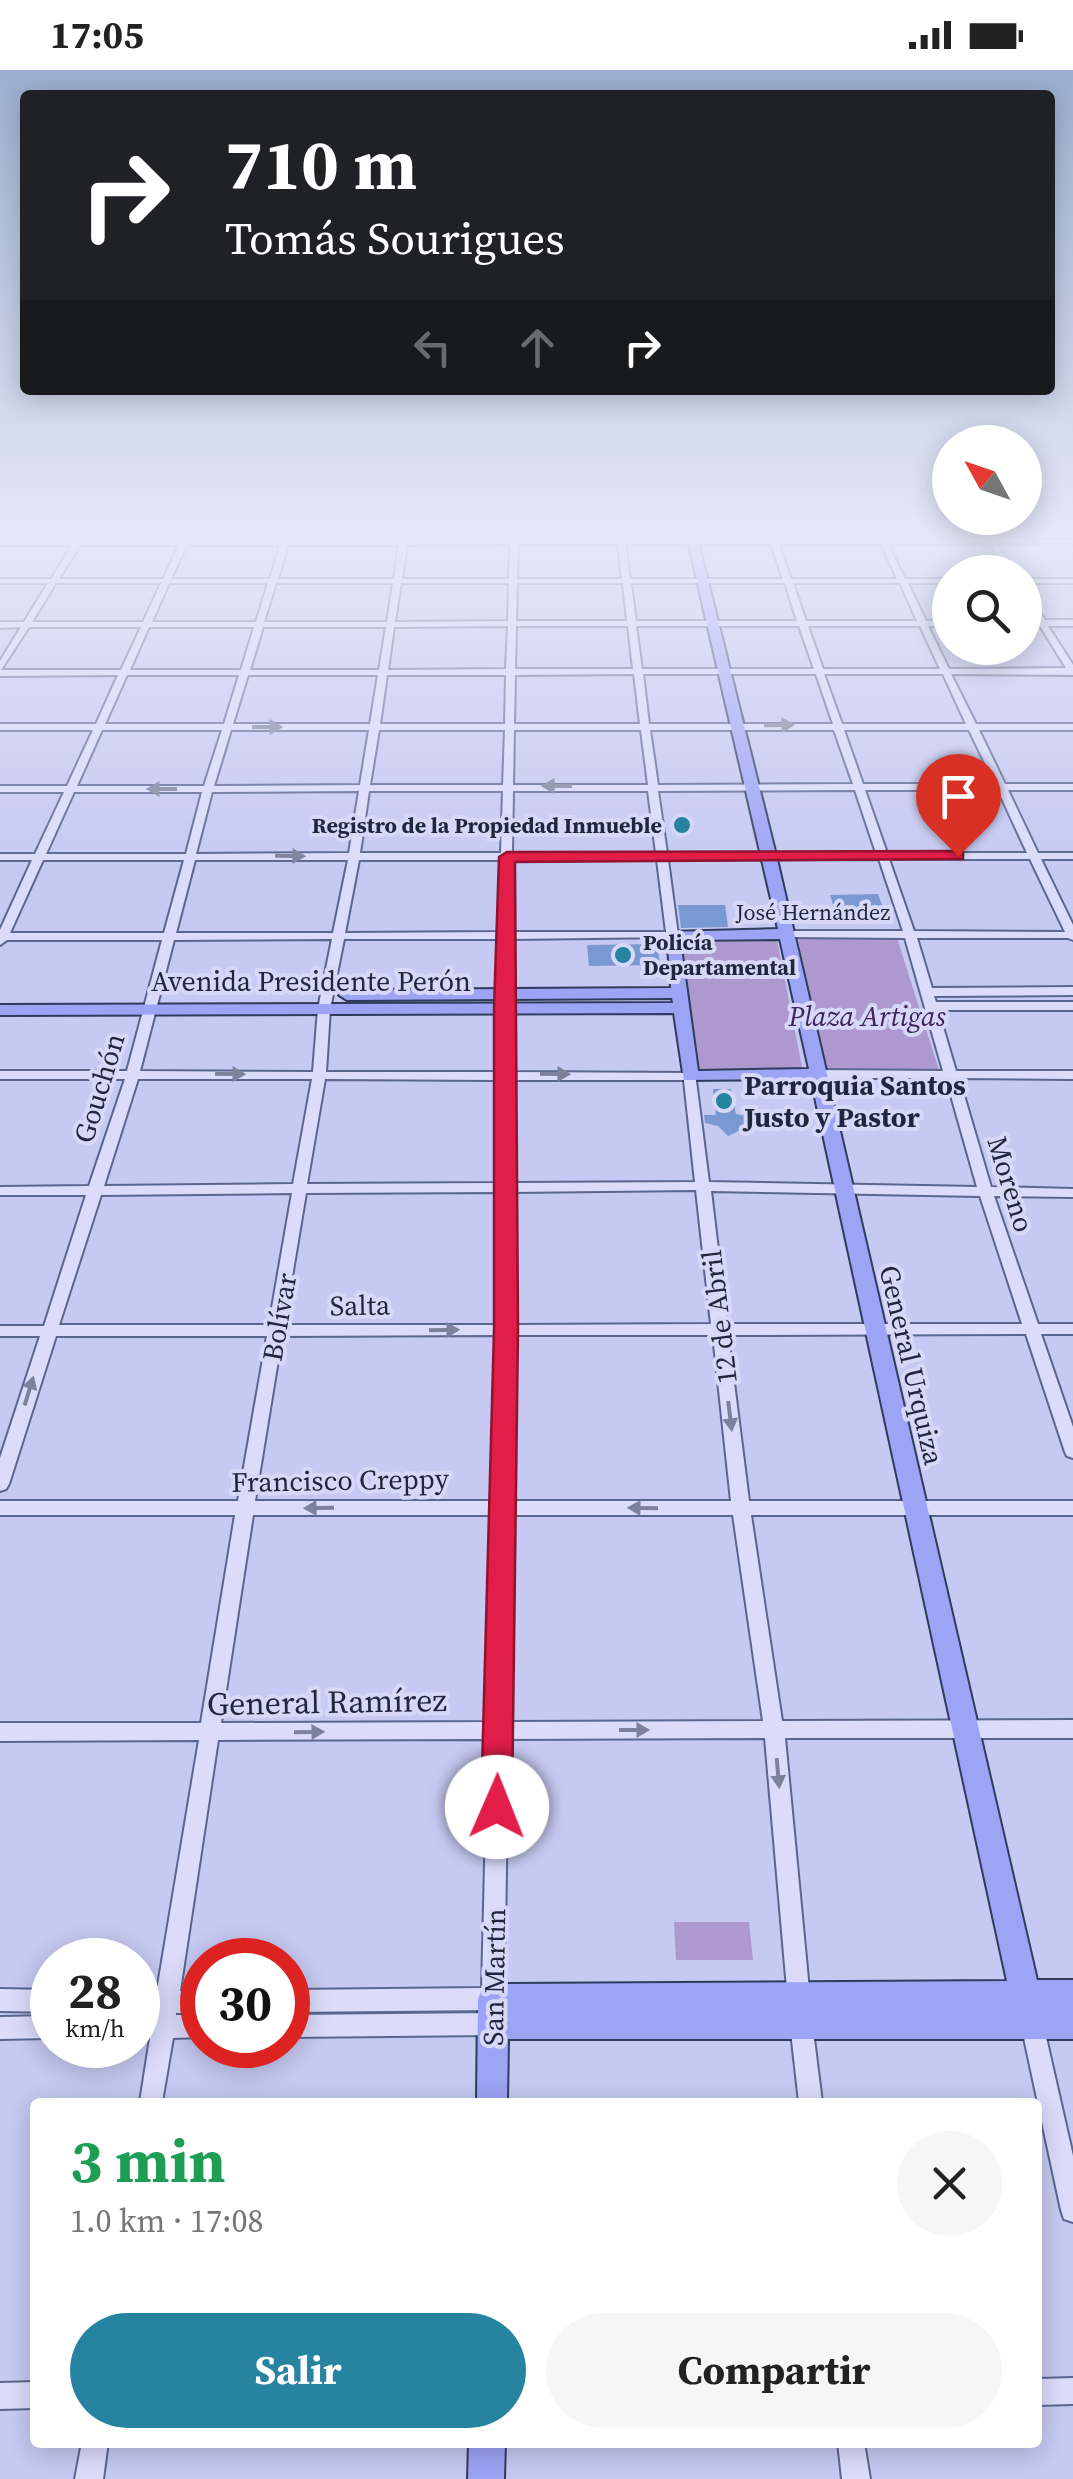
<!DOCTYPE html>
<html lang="es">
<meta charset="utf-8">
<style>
body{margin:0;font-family:"Source Serif 4",serif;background:#f6f6f6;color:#222;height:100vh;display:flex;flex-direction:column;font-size:38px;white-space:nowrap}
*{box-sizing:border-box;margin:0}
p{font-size:32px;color:#767676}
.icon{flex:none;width:55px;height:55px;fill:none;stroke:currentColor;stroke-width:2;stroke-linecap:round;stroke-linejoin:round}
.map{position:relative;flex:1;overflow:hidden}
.drawer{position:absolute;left:30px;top:2028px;width:1012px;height:350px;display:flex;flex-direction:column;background:#fff;border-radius:10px;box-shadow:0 5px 25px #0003}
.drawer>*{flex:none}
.guide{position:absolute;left:20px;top:20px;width:1035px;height:305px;border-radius:10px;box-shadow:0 5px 25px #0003;background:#202124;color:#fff;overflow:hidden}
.needle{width:65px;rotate:310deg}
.controls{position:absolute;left:932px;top:355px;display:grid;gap:20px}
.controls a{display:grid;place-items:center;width:110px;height:110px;border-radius:50%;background:#fff;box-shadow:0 5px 25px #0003;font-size:50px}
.speed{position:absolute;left:30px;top:1868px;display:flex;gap:20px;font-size:50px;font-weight:700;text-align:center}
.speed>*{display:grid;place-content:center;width:130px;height:130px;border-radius:50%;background:#fff;box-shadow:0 5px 25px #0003;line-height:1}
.speed small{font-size:25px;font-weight:400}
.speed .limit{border:15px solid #d22;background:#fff;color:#111}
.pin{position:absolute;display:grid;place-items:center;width:85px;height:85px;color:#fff;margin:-102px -42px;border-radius:50% 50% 50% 0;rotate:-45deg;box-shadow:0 0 10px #0007}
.pin .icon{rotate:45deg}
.me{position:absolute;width:110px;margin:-55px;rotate:1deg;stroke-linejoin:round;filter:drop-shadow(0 0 8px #0008)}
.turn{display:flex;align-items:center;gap:35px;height:210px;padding:0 40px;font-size:45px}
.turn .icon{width:130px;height:130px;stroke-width:2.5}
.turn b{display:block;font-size:70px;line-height:85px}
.lanes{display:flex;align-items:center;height:95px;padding:0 40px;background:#0003;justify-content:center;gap:50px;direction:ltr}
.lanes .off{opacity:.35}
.round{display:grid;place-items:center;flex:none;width:105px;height:105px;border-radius:52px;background:#f6f6f6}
.summary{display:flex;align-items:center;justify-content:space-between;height:170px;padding:0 40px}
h1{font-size:60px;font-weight:700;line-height:75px;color:#1e9e55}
.cta{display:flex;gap:20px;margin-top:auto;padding:20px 40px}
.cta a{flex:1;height:115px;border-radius:60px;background:#2784a1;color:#fff;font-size:40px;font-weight:700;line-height:115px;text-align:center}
.cta a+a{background:#f6f6f6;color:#222}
.status{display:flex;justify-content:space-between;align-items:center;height:70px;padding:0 50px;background:#fff;direction:ltr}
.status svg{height:28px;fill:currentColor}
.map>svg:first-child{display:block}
.green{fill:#ad99d0}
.building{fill:#7a98d1}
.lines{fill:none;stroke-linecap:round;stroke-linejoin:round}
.minor-casing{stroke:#5a668e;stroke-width:4}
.major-casing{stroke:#2f3c5c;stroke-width:4}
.minor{fill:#dbdcfb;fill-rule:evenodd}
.major{fill:#9da3f5;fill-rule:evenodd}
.oneway{fill:#7d829c}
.route{fill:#e11d48;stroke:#92132f;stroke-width:2.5}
.poi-dot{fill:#2784a1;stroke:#d7d8f8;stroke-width:4}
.labels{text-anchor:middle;stroke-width:8;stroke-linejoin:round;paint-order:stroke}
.far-poi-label{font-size:22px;font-weight:bold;fill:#1f273d;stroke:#d7d8f8;text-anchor:end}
.far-street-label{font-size:22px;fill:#1f273d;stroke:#d7d8f8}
.street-label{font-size:28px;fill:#1f273d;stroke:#d7d8f8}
.park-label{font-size:28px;font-style:italic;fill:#40245b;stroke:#d7d8f8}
.poi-label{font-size:28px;font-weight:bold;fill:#1f273d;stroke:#d7d8f8;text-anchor:start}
.near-street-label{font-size:32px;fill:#1f273d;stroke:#d7d8f8}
</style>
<div class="status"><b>17:05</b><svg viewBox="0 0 49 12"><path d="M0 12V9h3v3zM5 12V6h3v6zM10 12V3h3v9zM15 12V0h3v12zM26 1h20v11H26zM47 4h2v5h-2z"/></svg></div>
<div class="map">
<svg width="1073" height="2409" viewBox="0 0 1073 2409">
<rect width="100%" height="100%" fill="#c6c9f1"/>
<g class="green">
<path d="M897,868L939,1000H825L798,869Z"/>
<path d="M678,869L777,870L803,1002L698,1001Z"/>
<path d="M674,1852H749L753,1890H676Z"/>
</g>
<g class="building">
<path d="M878,824L883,838H834L830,825Z"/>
<path d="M678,835H725L728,857L681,858Z"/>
<path d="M657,874L660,895L589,896L587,875Z"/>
<path d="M713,1019H731L736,1044L751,1047L753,1054L728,1066L718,1056L705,1053L704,1045H716Z"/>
</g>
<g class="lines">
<g class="minor-casing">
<g id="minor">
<path d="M402,463H408V470H510L511,463H517L518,470H617V463H623L625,470L770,469L768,465L772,463L777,469H879L877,466L881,464L886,469H986L989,466L993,469H1073V473H996L1015,502H1007L989,473L888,474L905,509H950V513H908L926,551L950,550V556H928L949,599L1066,598L1040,556H1025V550H1037L1025,532V523H1028L1045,550H1073V556H1048L1073,595V605L951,604L976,654H1073V660H979L1005,714H1073V720H1008L1038,783H1073V789H1041L1073,855V870L1068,868H917L932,918L1073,917V925L934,926L936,932H1073V940H938L956,1001H1073V1009L959,1008L991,1117L1073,1119V1127L994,1126L1038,1254H1073V1264H1041L1073,1357V1388L1067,1386L1065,1382L1026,1264L728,1265L749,1431H1073V1445H751L782,1651L1073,1650V1668H785L810,1930L807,1938L799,1941L791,1938L788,1930L765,1668L508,1669L504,1929L501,1937L493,1940L288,1942V1920L482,1918L488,1669L218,1670L180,1921H202V1943H176V1945H202V1967L173,1968L162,2032H140L150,1968H138V1946L153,1945L154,1943H138V1921H157L199,1670L0,1671V1653H201L235,1445H0V1431H238L267,1266H56L9,1414L6,1419L0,1421V1388L40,1266H0V1256H44L86,1125H0V1117L89,1116L125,1009H0V1001H127L162,870H7L0,875V860L32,790H0V784H35L64,722H0V716H67L93,660H0V654H96L118,605L0,606V591L21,557L0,558V552H24L48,513H0V509H51L72,475H0V471H75L79,468L82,471L181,470L187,464L191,466L189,470H282L287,464L291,466L289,470H400ZM510,474L509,509H402L407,475ZM518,474H618L622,509H517ZM625,474H771L783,509H630ZM779,474H881L897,509H791ZM80,475H179L163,509H59ZM187,475H280L270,509H171ZM288,475H399L394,509H278ZM56,513H161L143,552H32ZM169,513H268L256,552H152ZM276,513H393L387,552H264ZM401,513H509L508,551L395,552ZM517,513H623L627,551H516ZM631,513H785L797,551H636ZM793,513H900L917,551H806ZM508,556L506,599L388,600L394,557ZM516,556H628L633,599H515ZM636,556H799L814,599H642ZM808,556H920L940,599H823ZM29,557H141L121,600H1ZM149,557H254L241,600H130ZM263,557H386L379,600H250ZM634,604L640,654H514L515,605ZM643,604H816L833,654H649ZM824,604H943L966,654H842ZM127,605H239L224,654H105ZM248,605H378L370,654H233ZM387,605H506L505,654H380ZM102,660H222L204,716H77ZM231,660H369L360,715L214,716ZM379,660H505L503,715H370ZM514,660H641L648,715H513ZM650,660H834L853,714L658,715ZM844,660H969L995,714H863ZM855,720L876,783H667L658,721ZM865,720H998L1027,783H887ZM359,721L349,783L196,784L212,722ZM369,721H503L501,783H360ZM513,721H648L656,783H512ZM74,722H202L186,784H46ZM879,789L903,861H786L780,864L786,867L905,868L943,1001L818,1000L812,1004L818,1008H946L977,1117L709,1112L695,1003L510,1002V869L676,867L678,865L668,790ZM889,789H1030L1065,862L914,861ZM43,790H184L164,863H10ZM195,790H348L333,863H176ZM359,790H501L499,862L345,863ZM512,790H657L666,862H511ZM332,869L318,939L313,1002L140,1001L174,870ZM344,869H499L497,1002H326L330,939ZM138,1009H312L293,1114L104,1116ZM325,1009L497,1010L498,1113L307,1114ZM510,1010H684L695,1112L512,1113ZM696,1120L711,1254L514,1255L512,1122ZM711,1121L980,1126L1022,1254H727ZM498,1122V1255H284L306,1123ZM292,1123L269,1255H59L101,1125ZM498,1265L494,1431H255L282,1266ZM514,1265H713L731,1431H511ZM253,1445H494L489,1652L221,1653ZM511,1445H733L763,1651L508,1652Z"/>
<rect x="1025" y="509" width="48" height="4"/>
<path d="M0,1919L52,1920V1942L0,1941Z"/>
<path d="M801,1942L809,1945L812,1953L822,2032H799L790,1953L793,1945Z"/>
<path d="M493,1943L501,1946L504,1954L501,1962L493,1965L288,1967V1945Z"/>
<path d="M1032,1943L1040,1946L1043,1954L1073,2086V2152L1064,2149L1061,2140L1021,1954L1024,1946Z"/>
<path d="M52,1946V1968L0,1969V1947Z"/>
<path d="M1073,2308V2334L1038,2335V2309Z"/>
<path d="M35,2312V2338L0,2339V2313Z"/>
<path d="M82,2372H108L103,2409H75Z"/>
<path d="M838,2372H864L870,2409H842Z"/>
</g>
</g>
<g class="major-casing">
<g id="major">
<path d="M686,463H696L776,785L1037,1910H1073V1969H508L507,2032H477L478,1929L482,1919L493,1914L1007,1911L811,1009L684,1010L674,943L0,945V935L673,933L672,928L347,930L339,925L347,920L671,918L667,862L778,859ZM780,869L809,999L698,1001L680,870Z"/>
<path d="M469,2372H505L504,2409H468Z"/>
</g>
</g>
<use href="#minor" class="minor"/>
<use href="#major" class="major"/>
</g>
<defs><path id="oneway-solid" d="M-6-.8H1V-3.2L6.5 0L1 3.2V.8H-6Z" transform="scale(2.5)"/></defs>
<g class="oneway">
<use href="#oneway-solid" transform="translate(779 655) rotate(-1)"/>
<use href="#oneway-solid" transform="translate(267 657)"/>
<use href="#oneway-solid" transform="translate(557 716) rotate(180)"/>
<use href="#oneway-solid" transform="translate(162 719) rotate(-180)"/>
<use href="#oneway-solid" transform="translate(290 786) rotate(1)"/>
<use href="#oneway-solid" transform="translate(230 1004) rotate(1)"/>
<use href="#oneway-solid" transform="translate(555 1004) rotate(1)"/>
<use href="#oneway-solid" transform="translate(444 1260) rotate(-1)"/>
<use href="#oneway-solid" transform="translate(29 1321) rotate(-73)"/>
<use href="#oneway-solid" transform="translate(730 1346) rotate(83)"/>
<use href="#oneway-solid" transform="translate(319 1438) rotate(179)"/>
<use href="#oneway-solid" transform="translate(643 1438) rotate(-179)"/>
<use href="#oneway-solid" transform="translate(634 1660)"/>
<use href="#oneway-solid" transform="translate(309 1662) rotate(-1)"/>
<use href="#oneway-solid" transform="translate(778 1703) rotate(85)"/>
</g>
<linearGradient id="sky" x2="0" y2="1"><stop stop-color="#9aafcf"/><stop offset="0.58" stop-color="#e5e7f9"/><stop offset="1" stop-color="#e5e7f9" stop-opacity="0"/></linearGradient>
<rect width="1073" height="800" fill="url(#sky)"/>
<path class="route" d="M958,781L963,782V789L515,792L518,1259L512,1737L508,1747L497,1751L486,1747L481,1737L494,1259V938L499,787L507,782Z"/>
<g class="poi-dot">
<circle cx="682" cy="755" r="10"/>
<circle cx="623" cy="885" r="10"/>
<circle cx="724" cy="1031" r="10"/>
</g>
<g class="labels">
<g class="far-poi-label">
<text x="662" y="763">Registro de la Propiedad Inmueble</text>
<text x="643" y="880" text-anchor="start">Policía<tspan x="643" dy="25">Departamental</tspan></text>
</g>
<g class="far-street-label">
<text x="813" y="850">José Hernández</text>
</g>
<g class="street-label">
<text x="311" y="921">Avenida Presidente Perón</text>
<text transform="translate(99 1018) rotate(-73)" y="10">Gouchón</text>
<text transform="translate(1011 1114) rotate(73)" y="10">Moreno</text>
<text transform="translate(360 1235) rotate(-1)" y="10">Salta</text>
<text transform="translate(279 1247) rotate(-80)" y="10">Bolívar</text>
<text transform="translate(719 1247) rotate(-97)" y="10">12 de Abril</text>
<text transform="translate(912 1295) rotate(77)" y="10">General Urquiza</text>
<text transform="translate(340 1410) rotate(-1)" y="10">Francisco Creppy</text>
<text transform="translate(494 1907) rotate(-89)" y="10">San Martín</text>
</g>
<g class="park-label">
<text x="867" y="956">Plaza Artigas</text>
</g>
<g class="poi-label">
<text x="744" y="1025">Parroquia Santos<tspan x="744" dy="32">Justo y Pastor</tspan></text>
</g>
<g class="near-street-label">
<text transform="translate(327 1632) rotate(-1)" y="11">General Ramírez</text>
</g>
</g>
</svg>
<div class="controls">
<a><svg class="needle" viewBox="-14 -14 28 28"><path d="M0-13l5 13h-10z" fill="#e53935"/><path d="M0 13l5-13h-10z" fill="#767676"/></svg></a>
<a><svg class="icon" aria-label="search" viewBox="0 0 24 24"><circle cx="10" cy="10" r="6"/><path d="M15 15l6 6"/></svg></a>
</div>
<div class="speed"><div>28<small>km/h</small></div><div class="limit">30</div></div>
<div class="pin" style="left:958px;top:786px;background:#d93025"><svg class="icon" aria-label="arrive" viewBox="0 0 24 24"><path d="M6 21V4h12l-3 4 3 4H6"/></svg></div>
<svg class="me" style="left:497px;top:1737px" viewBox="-20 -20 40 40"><circle r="19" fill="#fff"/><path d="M0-13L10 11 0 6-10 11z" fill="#e11d48"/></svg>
<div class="guide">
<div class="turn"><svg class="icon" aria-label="right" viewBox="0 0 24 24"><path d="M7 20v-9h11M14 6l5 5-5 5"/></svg><div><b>710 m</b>Tomás Sourigues</div></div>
<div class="lanes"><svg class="icon off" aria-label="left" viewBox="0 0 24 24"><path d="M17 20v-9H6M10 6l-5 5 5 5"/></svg><svg class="icon off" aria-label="ahead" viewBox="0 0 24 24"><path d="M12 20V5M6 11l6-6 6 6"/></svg><svg class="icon" aria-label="right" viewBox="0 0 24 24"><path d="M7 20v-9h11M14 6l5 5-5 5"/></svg></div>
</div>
<section class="drawer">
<div class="summary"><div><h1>3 min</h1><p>1.0 km · 17:08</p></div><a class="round"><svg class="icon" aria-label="close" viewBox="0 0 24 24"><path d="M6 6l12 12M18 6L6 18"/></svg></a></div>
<div class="cta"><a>Salir</a><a>Compartir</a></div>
</section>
</div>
